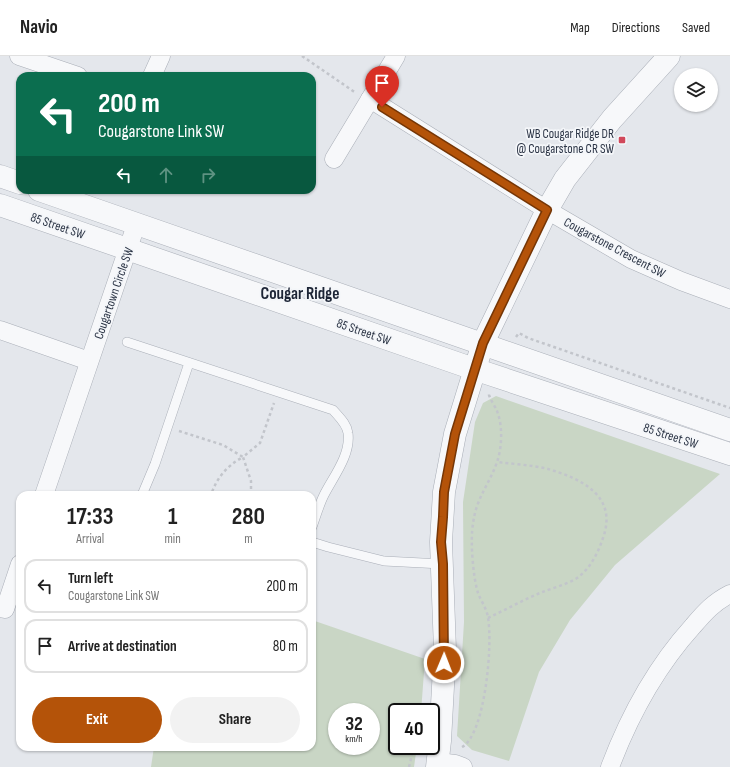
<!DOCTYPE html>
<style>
body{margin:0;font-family:"Sofia Sans Condensed",sans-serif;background:#f2f2f2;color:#222;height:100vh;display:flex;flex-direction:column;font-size:15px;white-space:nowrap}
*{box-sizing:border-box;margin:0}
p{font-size:13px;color:#767676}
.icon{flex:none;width:22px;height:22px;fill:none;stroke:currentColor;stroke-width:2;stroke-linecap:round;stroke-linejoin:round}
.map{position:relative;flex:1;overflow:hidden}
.sheet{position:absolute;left:16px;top:435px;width:300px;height:260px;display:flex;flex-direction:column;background:#fff;border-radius:12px;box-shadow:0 1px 3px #0004}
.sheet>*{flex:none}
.top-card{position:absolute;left:16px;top:16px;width:300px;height:122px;border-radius:12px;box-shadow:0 1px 3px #0004;background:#0b6e4f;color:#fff;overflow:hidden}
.controls{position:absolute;left:674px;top:12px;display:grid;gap:8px}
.controls a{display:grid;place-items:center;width:44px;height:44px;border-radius:50%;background:#fff;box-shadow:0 1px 3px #0004;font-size:20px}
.speed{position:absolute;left:328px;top:647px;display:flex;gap:8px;font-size:20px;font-weight:700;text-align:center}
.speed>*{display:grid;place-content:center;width:52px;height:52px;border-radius:50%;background:#fff;box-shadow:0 1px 3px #0004;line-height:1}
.speed small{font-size:10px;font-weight:400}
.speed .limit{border:2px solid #111;border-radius:6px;background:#fff;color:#111}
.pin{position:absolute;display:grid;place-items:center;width:34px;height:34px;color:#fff;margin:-41px -17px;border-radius:50% 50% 50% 0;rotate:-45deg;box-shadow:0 0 4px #0007}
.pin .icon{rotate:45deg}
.me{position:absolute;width:44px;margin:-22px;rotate:1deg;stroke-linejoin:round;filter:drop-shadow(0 0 3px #0008)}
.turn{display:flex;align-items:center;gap:14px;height:84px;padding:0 16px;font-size:18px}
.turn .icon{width:52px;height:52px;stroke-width:2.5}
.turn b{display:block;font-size:28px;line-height:34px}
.lanes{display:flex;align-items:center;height:38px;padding:0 16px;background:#0003;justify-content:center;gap:20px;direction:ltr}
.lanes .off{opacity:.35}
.eta{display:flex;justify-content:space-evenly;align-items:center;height:68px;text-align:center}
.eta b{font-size:24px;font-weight:700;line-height:28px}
.button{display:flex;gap:8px;margin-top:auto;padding:8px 16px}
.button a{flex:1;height:46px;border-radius:24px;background:#b45309;color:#fff;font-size:16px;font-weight:700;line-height:46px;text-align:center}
.button a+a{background:#f2f2f2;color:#222}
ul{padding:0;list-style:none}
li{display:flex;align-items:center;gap:12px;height:54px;margin:0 8px 6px;padding:0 8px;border:2px solid #e0e0e0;border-radius:12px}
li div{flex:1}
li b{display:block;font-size:15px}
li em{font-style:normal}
header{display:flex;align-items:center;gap:24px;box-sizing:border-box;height:56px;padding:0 20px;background:#fff;border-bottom:1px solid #e0e0e0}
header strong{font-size:19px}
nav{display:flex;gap:22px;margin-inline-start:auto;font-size:14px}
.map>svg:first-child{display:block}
.green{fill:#c9d6c5;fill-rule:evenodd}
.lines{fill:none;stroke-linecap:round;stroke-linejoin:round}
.service-casing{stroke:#a9aeb7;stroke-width:10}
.minor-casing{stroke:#a9aeb7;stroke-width:19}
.tertiary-casing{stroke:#a9aeb7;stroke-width:23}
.path{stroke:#c2c5cb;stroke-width:2.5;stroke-dasharray:3 3;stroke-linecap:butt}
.service{stroke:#f7f8fa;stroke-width:9}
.minor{stroke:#f7f8fa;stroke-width:18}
.tertiary{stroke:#f7f8fa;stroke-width:22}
.route-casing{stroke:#753606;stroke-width:10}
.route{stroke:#b45309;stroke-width:7}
.poi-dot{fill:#d1495b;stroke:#f4f6f9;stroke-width:1.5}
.labels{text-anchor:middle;stroke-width:3.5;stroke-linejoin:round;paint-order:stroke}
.poi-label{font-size:13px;fill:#2b3445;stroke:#f4f6f9;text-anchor:end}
.street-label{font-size:13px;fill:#2b3445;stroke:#f4f6f9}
.district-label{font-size:17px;font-weight:bold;fill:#1d2536;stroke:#f4f6f9}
</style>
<header>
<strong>Navio</strong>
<nav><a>Map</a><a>Directions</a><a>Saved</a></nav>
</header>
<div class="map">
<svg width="730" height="711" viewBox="0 0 730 711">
<rect width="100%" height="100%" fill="#e4e7ec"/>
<g class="green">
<path d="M496,340L720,418L615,509L570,564L539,616L509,705L472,694L457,680L464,566L463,446L475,366L483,347Z"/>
<path d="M312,564L425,603L421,656H397V690H417L414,711H151L154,691H312ZM337,656H371V690H337Z"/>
</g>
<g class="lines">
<g class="service-casing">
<g id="service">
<path d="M127,286L333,354C339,361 347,368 348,377C351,399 333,421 324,439C319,449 316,460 312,471"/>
<path d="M142,439L155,408L189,307"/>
<path d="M312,486L328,491L384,505L442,508"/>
</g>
</g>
<g class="minor-casing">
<g id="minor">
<path d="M19,0L78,20"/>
<path d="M152,20L161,0"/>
<path d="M370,43L547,154L631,203L681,225L730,243"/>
<path d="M334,103L396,0"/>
<path d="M0,274L89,305"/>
<path d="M44,439L136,169"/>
<path d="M0,552L5,553L20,508"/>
<path d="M438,706L455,708L463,711"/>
<path d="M610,711C630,658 655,612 693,570C705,556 714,546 730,538"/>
</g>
</g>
<g class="tertiary-casing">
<g id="tertiary">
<path d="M0,120L20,127"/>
<path d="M39,134L730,374"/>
<path d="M0,149L474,313L730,398"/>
<path d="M437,711L440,685L445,594L441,486L444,436L455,378L483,287L547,154L565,123L612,63L669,0"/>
</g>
</g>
<g class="path">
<path d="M302,0L356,37"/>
<path d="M516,281L519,277L528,282L730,352"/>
<path d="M179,375L223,389L243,401C227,410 217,421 211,439"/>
<path d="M251,439V425L243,401L260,387L274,347"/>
<path d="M488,562C505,554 523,544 540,537C552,532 566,529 577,522C590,513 598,497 603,482C618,440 582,423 548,413C532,409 513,408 497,406"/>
<path d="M462,691C485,679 493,588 488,562C487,553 481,545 478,537C473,521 470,484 473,468C476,442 489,429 497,406C502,392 503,370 497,355C495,350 491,345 489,339V338"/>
<path d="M409,711L413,694L417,690"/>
</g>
<use href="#service" class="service"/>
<use href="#minor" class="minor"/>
<use href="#tertiary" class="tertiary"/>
</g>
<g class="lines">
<g class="route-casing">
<path id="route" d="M382,51L547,154L483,287L455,378L444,436L443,461L441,486L443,508L444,607"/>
</g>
<use href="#route" class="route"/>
</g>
<rect class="poi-dot" x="618" y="80" width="8" height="8" rx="2"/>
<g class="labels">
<g class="poi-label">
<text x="614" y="82">WB Cougar Ridge DR<tspan x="614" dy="15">@ Cougarstone CR SW</tspan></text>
</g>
<g class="street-label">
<text transform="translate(58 169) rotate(19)" y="5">85 Street SW</text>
<text transform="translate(615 191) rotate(28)" y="5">Cougarstone Crescent SW</text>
<text transform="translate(113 237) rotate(-71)" y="5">Cougartown Circle SW</text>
<text transform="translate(364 275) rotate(19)" y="5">85 Street SW</text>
<text transform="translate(671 379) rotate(18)" y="5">85 Street SW</text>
</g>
<g class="district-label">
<text x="300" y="243">Cougar Ridge</text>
</g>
</g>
</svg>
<div class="controls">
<a><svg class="icon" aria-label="layers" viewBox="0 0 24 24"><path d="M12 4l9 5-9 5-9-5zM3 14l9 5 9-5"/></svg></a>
</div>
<div class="speed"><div>32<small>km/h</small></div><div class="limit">40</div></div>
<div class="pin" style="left:382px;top:51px;background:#d93025"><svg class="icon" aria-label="arrive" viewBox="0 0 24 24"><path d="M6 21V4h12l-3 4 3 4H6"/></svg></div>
<svg class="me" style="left:444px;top:607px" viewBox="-20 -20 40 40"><circle r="17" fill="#b45309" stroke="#fff" stroke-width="3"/><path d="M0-11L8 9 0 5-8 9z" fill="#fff"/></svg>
<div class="top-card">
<div class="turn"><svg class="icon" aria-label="left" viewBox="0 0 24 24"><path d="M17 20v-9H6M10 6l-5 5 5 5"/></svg><div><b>200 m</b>Cougarstone Link SW</div></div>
<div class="lanes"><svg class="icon" aria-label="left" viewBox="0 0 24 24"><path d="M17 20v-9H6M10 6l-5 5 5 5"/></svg><svg class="icon off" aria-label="ahead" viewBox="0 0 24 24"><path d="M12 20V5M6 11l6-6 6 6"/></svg><svg class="icon off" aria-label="right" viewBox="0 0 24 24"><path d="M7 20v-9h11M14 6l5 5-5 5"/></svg></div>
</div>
<section class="sheet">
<div class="eta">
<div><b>17:33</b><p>Arrival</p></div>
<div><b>1</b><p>min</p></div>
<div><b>280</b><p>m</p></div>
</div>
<ul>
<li><svg class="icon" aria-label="left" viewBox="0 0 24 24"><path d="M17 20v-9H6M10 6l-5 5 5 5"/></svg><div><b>Turn left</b><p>Cougarstone Link SW</p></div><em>200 m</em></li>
<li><svg class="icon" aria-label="arrive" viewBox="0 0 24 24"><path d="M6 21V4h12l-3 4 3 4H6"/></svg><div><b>Arrive at destination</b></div><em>80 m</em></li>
</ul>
<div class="button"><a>Exit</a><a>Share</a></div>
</section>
</div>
